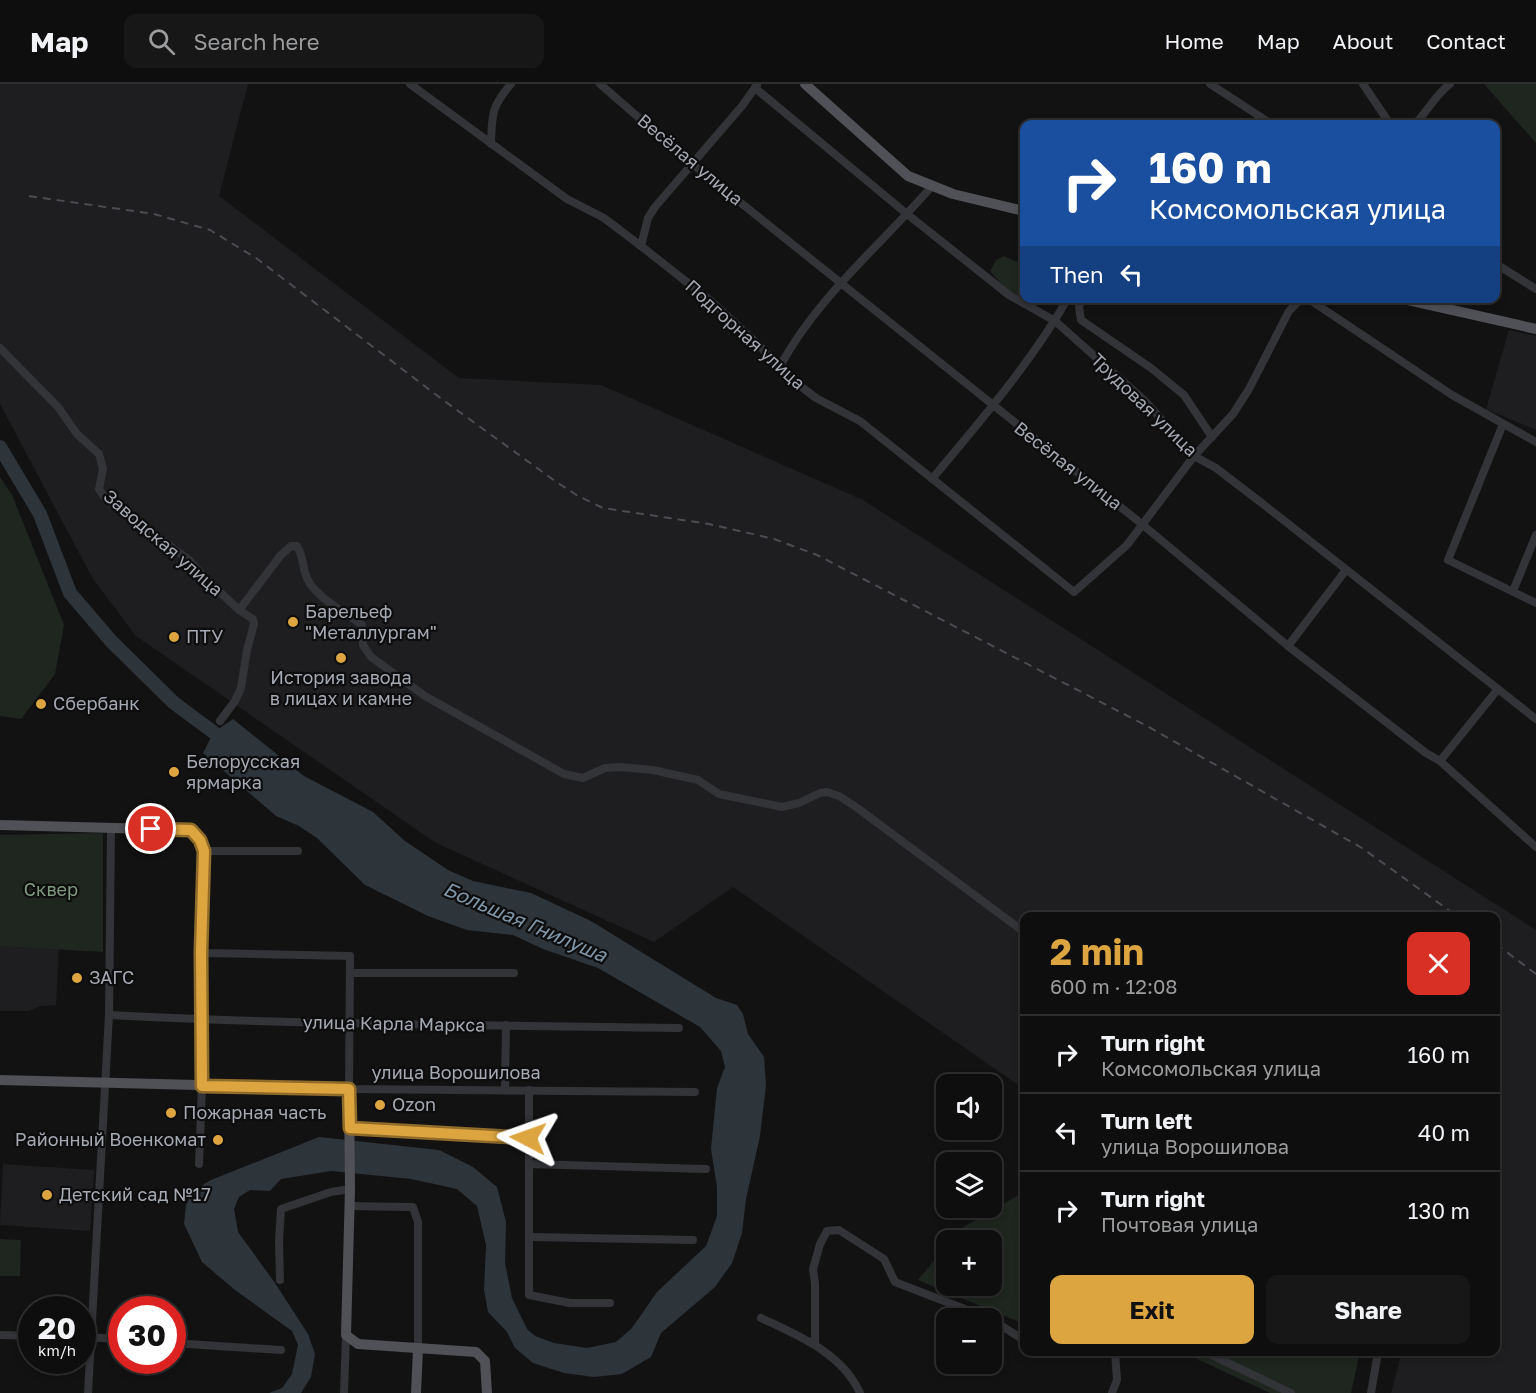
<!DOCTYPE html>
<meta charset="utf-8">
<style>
body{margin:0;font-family:"Golos Text",sans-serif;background:#171717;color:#f1f3f6;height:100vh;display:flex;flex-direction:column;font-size:22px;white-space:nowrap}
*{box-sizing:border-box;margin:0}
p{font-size:20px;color:#9b9c9e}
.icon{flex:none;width:33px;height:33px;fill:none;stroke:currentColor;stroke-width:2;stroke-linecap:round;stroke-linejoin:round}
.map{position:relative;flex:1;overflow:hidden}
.side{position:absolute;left:1020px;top:828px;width:480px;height:444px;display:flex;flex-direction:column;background:#0e0e0e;border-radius:12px;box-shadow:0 3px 9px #0003,0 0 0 2px #2e2e2e}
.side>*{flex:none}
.top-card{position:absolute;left:1020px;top:36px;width:480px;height:183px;border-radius:12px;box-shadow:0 3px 9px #0003,0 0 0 2px #2e2e2e;background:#1a4fa0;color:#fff;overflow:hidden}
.tools{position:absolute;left:936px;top:990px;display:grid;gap:12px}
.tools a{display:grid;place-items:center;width:66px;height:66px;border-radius:12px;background:#0e0e0e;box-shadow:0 3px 9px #0003,0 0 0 2px #2e2e2e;font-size:30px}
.speed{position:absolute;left:18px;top:1212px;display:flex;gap:12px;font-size:30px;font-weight:700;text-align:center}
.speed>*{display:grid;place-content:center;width:78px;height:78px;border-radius:50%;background:#0e0e0e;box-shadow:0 3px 9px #0003,0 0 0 2px #2e2e2e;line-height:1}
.speed small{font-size:15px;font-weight:400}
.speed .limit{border:9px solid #d22;background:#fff;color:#111}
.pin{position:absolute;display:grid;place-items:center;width:51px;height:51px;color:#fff;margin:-26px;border:3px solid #fff;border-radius:50%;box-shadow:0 2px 6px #0007}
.me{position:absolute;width:66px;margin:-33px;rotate:274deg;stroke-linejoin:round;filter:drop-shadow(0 0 4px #0008)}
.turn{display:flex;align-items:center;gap:21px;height:126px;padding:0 30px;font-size:27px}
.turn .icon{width:78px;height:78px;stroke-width:2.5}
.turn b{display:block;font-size:42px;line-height:51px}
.then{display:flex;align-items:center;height:57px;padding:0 30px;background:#0003;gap:12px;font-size:22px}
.round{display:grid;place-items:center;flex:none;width:63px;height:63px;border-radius:12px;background:#171717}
.summary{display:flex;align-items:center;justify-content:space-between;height:102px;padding:0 30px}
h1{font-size:36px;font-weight:700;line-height:45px;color:#dda540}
.button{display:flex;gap:12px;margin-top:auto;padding:12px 30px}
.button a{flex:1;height:69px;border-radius:12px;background:#dda540;color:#111;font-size:24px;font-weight:700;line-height:69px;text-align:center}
.button a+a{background:#171717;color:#f1f3f6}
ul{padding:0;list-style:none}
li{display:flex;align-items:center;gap:18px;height:78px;padding:0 30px;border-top:2px solid #2e2e2e}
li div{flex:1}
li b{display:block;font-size:22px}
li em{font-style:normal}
header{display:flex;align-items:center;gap:36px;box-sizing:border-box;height:84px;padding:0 30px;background:#0e0e0e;border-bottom:2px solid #2e2e2e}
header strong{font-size:28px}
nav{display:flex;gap:33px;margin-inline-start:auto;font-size:21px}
.search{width:420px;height:54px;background:#171717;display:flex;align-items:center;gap:15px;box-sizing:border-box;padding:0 21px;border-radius:12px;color:#9b9c9e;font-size:22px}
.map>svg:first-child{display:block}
.built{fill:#1e1e20}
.green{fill:#1f251f}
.water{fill:#2d343a}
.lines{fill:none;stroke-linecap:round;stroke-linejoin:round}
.river{stroke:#2d343a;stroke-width:14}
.minor{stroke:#333438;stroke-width:8}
.major{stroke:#505156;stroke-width:10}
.rail{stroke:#4b4c51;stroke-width:2;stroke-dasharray:8 6;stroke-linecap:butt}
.route-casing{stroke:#906b2a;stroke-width:15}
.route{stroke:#dda540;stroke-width:10}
.poi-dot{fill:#dda540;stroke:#0d0d0e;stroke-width:2}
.labels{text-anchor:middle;stroke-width:4.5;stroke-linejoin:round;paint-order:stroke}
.street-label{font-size:18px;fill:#a5a9b2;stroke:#0d0d0e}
.poi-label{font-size:18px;fill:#a5a9b2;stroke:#0d0d0e;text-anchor:start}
.park-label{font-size:18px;fill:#7e9b7f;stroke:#0d0d0e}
.water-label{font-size:20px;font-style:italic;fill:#7f97aa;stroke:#0d0d0e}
</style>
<header>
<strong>Map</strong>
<div class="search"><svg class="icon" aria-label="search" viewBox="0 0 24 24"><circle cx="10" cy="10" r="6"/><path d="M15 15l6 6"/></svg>Search here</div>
<nav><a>Home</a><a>Map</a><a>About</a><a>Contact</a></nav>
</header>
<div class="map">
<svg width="1536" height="1309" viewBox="0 0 1536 1309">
<rect width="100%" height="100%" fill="#121213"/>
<g class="built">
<path d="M0,0H248L219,112L459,294L601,301L863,416L1536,846V1309H1391L1402,1268H1496V832H1024V1005L733,803L654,858L436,759L136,552L93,495L0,320Z"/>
<path d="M1509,246L1536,252V346L1486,325Z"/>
<path d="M0,859L59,862L56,921L41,922L28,927H0Z"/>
<path d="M3,1080L94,1086L90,1147L0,1141Z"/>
</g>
<g class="green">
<path d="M1484,0H1536V59Z"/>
<path d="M1004,172L1024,181V214L1006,205L990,187L996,176Z"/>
<path d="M0,393L12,411L64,541L55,590L21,635L0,632Z"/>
<path d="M103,749V868L0,862V751Z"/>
<path d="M1024,1108V1240L918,1196L946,1162V1202H992V1156H951L962,1144Z"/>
<path d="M0,1155L21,1156L20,1192H0Z"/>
<path d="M1182,1268H1360L1351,1309H1270Z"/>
</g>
<path class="water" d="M233,635L304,692L373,728L405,757L448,786L473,797L531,809L591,837L716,914L737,921L743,930L748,950L764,973L766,1001L760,1052L746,1115L742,1149L732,1179L715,1203L661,1249L651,1273L622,1290L594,1293L564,1289L533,1279L515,1264L507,1248L488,1228L484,1206L486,1161L477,1122L457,1105L411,1095L331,1087L281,1095L270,1107L250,1106L239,1113L234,1125L238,1148L275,1199L308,1250L315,1270L311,1293L301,1309H269L282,1304L292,1290L298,1261L292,1247L235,1206L202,1178L184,1140L186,1121L194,1106L211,1096L319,1053L439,1066L473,1083L497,1103L506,1138L505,1179L512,1214L527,1245L535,1252L554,1259L587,1264L616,1258L632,1244L657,1208L706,1162L717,1132V1103L711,1065L717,1004L725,983L721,967L700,943L598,884L543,865L513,851L467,846L428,832L365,801L317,754L299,742L276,732L203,669L214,648Z"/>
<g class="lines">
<path class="river" d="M0,363L40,430L70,509L111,557L174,619L228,659"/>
<g class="minor">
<path d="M410,0L567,115L604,134L641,162L712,218L760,262L779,284L799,301L816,314L860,337L1074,508L1127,461L1194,372L1233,330L1249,305L1289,227L1302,214"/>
<path d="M600,0L691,79L1143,441L1288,562L1426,669L1440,677L1536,763"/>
<path d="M1210,0L1267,37L1277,40"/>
<path d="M1363,0L1390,40"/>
<path d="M755,4L907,130L1009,211L1055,237L1144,316L1194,372L1216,384L1263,420L1536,635"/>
<path d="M1415,40C1427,28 1436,10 1450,0"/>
<path d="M491,60C492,31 491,23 511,0"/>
<path d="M641,162L648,134L655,123L742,22L757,1"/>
<path d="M1496,180L1536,205"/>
<path d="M1082,214L1079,223L1081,236L1151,284L1184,311L1212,353"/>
<path d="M1307,214L1452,311L1536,358"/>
<path d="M0,264L58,323L77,350L99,370L103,385L99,405L105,414L189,476L206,495L239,526L253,535L254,540L247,566L241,604L235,617L220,637"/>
<path d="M779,284C817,213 880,162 932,102"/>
<path d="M1503,340L1448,476L1536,519"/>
<path d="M932,395C980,337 1031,279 1068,214"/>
<path d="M1513,507L1536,451"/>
<path d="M239,526L281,471L291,462H297C304,473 302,483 307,494C314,512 346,529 362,541L363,561L371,573L425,612L564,690L583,694L605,684L619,683L653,686L698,696L719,710L782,723L799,719L820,709L827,708L839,712L856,723L1024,848"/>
<path d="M1288,562L1346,486"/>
<path d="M1440,677L1498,605"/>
<path d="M204,767H298"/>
<path d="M202,869L350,872L349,1005L695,1008"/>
<path d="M350,889H514"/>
<path d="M109,931C298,941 489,941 679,944"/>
<path d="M505,1005L506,941"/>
<path d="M529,1006V1211L570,1219H610"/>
<path d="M350,1044L528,1054"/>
<path d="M199,1080L202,1002"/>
<path d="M529,1080L706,1085"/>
<path d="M349,1122L413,1123L418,1138V1265"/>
<path d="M529,1153L693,1156"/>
<path d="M280,1196L279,1157L281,1125L331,1108L350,1105"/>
<path d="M761,1234C799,1252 842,1269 860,1309"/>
<path d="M992,1236L1024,1256"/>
<path d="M0,1251L32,1252"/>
<path d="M82,1253L122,1255"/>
<path d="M172,1259L281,1266"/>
<path d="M815,1260V1199L813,1185L820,1160L827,1147L839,1146L884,1175L895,1198L988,1234"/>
<path d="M1051,1268L1056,1269L1074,1268"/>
<path d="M1205,1268L1291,1309"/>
<path d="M88,1309L109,931L111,744"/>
<path d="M344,1309L346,1251"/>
<path d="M1112,1309L1117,1296L1115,1268"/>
<path d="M1371,1309L1378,1268"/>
</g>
<g class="major">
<path d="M805,0L908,92L953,110L1024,127"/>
<path d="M1399,214L1536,245"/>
<path d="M0,741L191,746L200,756L204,767L202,869V1002"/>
<path d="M0,996L349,1005L350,1105L346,1251L358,1260L476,1268L485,1277L487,1309"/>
<path d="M416,1309L418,1265"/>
</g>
<g class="rail">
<path d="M29,112L154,130L210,146L256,174L443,316L555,397L578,412L603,424L709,440L774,455L817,471L1147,642L1362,764L1457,832"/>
<path d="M1496,860L1536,890"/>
</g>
</g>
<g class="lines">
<g class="route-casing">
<path id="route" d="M151,745L191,746L200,756L204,767L201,868L202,1002L349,1005L350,1044L528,1054"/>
</g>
<use href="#route" class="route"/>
</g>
<g class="poi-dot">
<circle cx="293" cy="538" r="6"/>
<circle cx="174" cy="553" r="6"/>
<circle cx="341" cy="574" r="6"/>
<circle cx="41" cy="620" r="6"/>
<circle cx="174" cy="688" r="6"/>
<circle cx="77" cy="894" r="6"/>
<circle cx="380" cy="1021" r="6"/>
<circle cx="171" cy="1029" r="6"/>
<circle cx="218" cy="1056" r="6"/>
<circle cx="47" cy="1111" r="6"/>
</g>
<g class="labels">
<g class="street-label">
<text transform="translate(690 76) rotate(40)" y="6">Весёлая улица</text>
<text transform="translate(745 251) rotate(42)" y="6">Подгорная улица</text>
<text transform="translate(1144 321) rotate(44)" y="6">Трудовая улица</text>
<text transform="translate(1068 382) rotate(38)" y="6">Весёлая улица</text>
<text transform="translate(163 459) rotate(41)" y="6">Заводская улица</text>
<text transform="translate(394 940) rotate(1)" y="6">улица Карла Маркса</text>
<text x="456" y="995">улица Ворошилова</text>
</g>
<g class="poi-label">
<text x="305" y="534">Барельеф<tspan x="305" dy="21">"Металлургам"</tspan></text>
<text x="186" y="559">ПТУ</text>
<text x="341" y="600" text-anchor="middle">История завода<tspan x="341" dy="21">в лицах и камне</tspan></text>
<text x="53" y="626">Сбербанк</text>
<text x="186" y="684">Белорусская<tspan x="186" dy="21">ярмарка</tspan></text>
<text x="89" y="900">ЗАГС</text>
<text x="392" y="1027">Ozon</text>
<text x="183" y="1035">Пожарная часть</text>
<text x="206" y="1062" text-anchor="end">Районный Военкомат</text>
<text x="59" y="1117">Детский сад №17</text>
</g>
<g class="park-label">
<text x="51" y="812">Сквер</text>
</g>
<g class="water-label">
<text transform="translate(525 838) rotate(23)" y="7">Большая Гнилуша</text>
</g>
</g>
</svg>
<div class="tools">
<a><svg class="icon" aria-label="sound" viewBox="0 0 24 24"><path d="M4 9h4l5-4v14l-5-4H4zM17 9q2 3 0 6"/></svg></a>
<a><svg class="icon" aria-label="layers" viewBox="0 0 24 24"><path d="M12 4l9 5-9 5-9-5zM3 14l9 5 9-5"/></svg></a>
<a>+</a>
<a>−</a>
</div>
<div class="speed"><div>20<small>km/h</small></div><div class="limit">30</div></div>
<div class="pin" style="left:151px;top:745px;background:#d93025"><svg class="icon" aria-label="arrive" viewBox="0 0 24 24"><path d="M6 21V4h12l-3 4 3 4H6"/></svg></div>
<svg class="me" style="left:528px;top:1054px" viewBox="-20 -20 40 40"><path d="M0-17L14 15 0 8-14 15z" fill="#dda540" stroke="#fff" stroke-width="4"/></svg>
<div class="top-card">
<div class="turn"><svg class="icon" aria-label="right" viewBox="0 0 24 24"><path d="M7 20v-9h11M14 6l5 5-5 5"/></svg><div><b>160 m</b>Комсомольская улица</div></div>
<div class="then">Then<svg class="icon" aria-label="left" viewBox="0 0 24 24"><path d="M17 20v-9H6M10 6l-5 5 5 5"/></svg></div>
</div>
<section class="side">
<div class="summary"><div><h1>2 min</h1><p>600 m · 12:08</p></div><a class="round" style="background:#d93025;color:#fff"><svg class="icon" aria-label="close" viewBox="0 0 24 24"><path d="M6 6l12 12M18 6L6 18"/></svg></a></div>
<ul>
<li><svg class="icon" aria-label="right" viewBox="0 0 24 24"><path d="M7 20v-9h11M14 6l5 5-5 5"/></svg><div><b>Turn right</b><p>Комсомольская улица</p></div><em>160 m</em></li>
<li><svg class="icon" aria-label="left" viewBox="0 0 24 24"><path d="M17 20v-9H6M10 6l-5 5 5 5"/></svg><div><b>Turn left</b><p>улица Ворошилова</p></div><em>40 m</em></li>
<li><svg class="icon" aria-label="right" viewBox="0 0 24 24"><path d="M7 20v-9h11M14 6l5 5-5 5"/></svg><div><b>Turn right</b><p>Почтовая улица</p></div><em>130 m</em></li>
</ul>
<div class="button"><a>Exit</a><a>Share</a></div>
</section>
</div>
